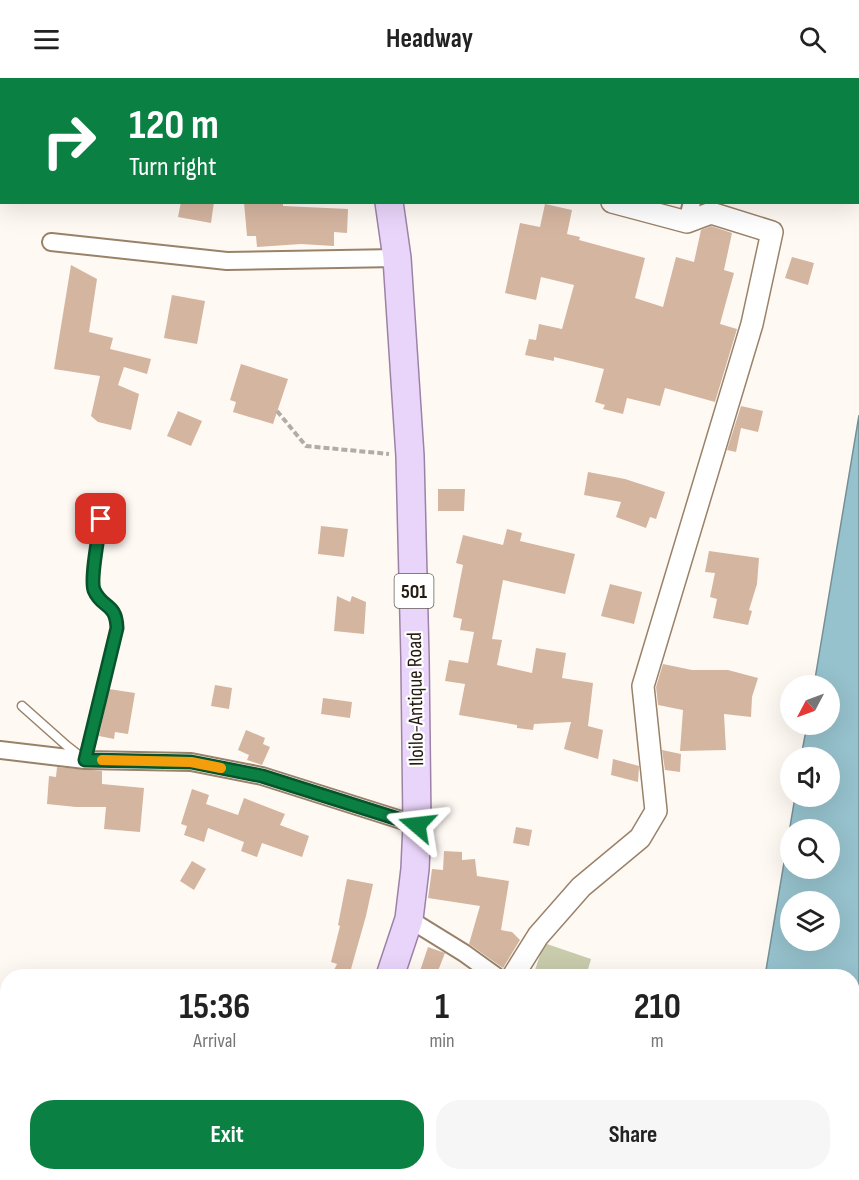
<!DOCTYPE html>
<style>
body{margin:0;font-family:"Sofia Sans Condensed",sans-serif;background:#f6f6f6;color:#222;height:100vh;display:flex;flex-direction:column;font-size:22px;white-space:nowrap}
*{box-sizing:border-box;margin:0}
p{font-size:20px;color:#767676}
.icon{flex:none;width:33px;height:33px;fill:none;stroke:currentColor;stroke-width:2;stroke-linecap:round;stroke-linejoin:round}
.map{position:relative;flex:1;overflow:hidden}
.side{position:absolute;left:0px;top:891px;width:860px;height:212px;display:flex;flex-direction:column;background:#fff;border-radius:24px 24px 0 0;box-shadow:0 6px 24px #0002}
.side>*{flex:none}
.hud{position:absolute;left:0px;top:0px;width:860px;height:126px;box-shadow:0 6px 24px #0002;background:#0b8043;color:#fff;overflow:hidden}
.needle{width:39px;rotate:229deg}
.buttons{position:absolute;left:780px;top:597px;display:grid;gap:12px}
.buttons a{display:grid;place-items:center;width:60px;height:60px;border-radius:50%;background:#fff;box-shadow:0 6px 24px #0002;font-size:30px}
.pin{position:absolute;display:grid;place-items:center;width:51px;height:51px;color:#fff;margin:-26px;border-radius:12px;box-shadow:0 3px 9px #0006}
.me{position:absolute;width:66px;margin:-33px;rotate:287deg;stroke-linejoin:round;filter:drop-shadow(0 0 4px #0008)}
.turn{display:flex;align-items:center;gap:21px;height:126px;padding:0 30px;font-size:27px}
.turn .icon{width:78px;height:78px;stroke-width:2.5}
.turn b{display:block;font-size:42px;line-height:51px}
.eta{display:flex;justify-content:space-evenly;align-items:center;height:102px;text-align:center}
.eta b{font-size:36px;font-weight:700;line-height:42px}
.primary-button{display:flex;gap:12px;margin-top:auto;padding:12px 30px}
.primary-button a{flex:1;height:69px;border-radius:24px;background:#0b8043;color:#fff;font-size:24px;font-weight:700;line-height:69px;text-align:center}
.primary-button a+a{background:#f6f6f6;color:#222}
header{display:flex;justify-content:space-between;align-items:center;height:78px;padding:0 30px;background:#fff;font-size:27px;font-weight:700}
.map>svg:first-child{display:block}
.green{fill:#c8cbac}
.water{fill:#96c2cd;stroke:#749095;stroke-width:1.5;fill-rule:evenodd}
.building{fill:#d4b5a0}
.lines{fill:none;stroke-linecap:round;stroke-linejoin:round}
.service-casing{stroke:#9a8269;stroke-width:11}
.minor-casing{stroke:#9a8269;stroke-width:20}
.tertiary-casing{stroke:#9a8269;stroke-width:24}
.primary-casing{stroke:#9c82a6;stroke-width:30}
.path{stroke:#b3aba5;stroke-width:4;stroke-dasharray:6 3;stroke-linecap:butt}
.service{stroke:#fff;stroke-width:8}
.minor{stroke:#fff;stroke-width:16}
.tertiary{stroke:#fff;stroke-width:21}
.primary{stroke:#ead5fa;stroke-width:27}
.route-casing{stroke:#07532c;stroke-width:15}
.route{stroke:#0b8043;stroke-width:10}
.slow{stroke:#f59e0b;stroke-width:10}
.labels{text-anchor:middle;stroke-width:4.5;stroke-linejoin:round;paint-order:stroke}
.shield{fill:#fff;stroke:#665f58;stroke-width:1.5}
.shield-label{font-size:20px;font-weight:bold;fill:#241b11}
.street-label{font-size:21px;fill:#241b11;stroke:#fff}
</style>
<header><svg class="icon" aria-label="menu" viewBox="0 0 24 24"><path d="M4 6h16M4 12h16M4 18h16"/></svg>Headway<svg class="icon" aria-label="search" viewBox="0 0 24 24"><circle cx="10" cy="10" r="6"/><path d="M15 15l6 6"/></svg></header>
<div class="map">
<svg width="859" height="1102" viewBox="0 0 859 1102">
<rect width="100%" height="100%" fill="#fff9f4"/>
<path class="green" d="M544,865L591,881L586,898H533Z"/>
<path class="water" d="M859,337V1102H731L732,1095H852V898H765L795,719L830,718V680L801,679L807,647L830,646V608L814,607ZM790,752H830V790H790ZM790,824H830V862H790Z"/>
<g class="building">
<path d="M181,124H214L211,145L178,139Z"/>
<path d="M244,124H283V128L348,131L347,155L334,154V168L301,166L257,169L256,158H247Z"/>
<path d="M545,126L572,132L567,156L580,159L579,162L645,180L635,220L663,229L676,179L694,184L701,152L711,148L732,155L724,192L734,195L720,246L737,251L715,324L665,310L660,328L627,320L623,336L603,331L605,327L595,324L604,291L554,279V283L525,277L529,261L536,262L539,246L562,251L574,207L541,199L536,222L505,215L520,145L540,149Z"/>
<path d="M792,179L814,185L808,207L785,200Z"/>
<path d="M71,187L97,201L89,254L113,260L110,271L151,281L147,296L124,289L118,307L139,316L131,352L98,344L91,338L100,298L54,291Z"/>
<path d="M172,217L205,223L197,266L164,260Z"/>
<path d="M241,286L288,301L273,346L233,334L236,324L230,322Z"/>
<path d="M741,328L763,333L758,354L741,350L736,374L727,372Z"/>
<path d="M178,333L202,343L191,368L167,358Z"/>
<path d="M588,394L625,401L665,414L656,441L650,439L646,450L616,439L621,424L584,417Z"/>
<path d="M438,411H465L464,433H438Z"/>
<path d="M321,448L348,451L344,479L318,476Z"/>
<path d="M507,451L522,455L520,463L575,476L565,516L503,502L492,561L502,562L497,587L532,595L536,570L566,575L562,600L593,605L588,648L603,652L598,681L564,671L571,644L534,646L533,652L517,650V647L459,637L465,606L445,603L449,582L468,585L474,554L460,552L462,541L453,539L463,487L456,485L463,457L503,467Z"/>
<path d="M709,473L759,480L757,506L749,532L752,533L748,547L713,540L717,521L710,519L715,495L705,494Z"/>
<path d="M610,506L642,514L634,546L601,538Z"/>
<path d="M337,518L350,524L352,518L366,524L364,556L334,553Z"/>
<path d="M663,586L692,592H728L758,600L752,619L751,639L724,636L726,672L680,673L683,632L658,627L656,609Z"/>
<path d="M215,607L232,610L229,631L211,628Z"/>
<path d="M109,611L135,615L128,656L115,654L114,661L99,658Z"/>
<path d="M323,620L352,624L350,640L321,636Z"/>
<path d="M246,652L265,660L263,666L270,669L262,687L247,682L249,677L238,672Z"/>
<path d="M662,672L681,676L680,694L665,692Z"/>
<path d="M613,681L639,688L638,704L611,697Z"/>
<path d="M57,689L102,693V706L144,710L140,754L104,751L106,729H76L47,726L49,698L56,699Z"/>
<path d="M192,711L209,717L206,726L238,737L244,720L285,736L280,747L309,758L302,779L262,765L257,779L241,773L244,764L208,750L204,764L184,757L187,748L181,746Z"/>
<path d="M516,749L532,752L529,768L513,765Z"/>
<path d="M444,773L462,774V782L475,781L477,798L509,803L501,852L512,854L520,862L503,890L469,866L480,828L428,820L432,791L443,792Z"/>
<path d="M192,783L206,791L194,812L180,803Z"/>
<path d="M347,801L373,806L366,838L349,898H331L337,886L331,884L340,848L338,847Z"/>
<path d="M428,869L445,875L436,898L420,893Z"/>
</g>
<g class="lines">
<g class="service-casing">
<path id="service" d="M22,628L67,668L85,682L117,550V537L98,520L92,508L101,441"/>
</g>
<g class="minor-casing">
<g id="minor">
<path d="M741,2V0"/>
<path d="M687,144L692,124"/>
<path d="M51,164L227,183L397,180"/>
<path d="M0,672L85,682L191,684L262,698L417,747"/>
<path d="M409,841L464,875L496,898"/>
</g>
</g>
<g class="tertiary-casing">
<g id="tertiary">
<path d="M513,898L538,858L581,809L640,760L656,733L643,608L752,246L772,154L711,135L687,144L612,124"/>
<path d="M560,1102L565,1095"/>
</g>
</g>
<g class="primary-casing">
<g id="primary">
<path d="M375,0V2"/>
<path d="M389,124L397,180L410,378L415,580L417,747L415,791L409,841L390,898"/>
<path d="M281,1102L285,1095"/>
</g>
</g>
<path class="path" d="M277,333L306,368L389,376"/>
<use href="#service" class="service"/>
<use href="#minor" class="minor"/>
<use href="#tertiary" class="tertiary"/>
<use href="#primary" class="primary"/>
</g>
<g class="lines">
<g class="route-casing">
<path id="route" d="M101,441C99,454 90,501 94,512C102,531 116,524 117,550L85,682L191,684L262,698L417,747"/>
</g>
<use href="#route" class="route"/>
<path class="slow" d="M102,682L191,684L221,690"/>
</g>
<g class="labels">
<rect class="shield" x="394.5" y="496" width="39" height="34" rx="4.5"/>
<g class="shield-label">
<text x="414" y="520">501</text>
</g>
<g class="street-label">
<text transform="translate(415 621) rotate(-91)" y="7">Iloilo-Antique Road</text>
</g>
</g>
</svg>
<div class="buttons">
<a><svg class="needle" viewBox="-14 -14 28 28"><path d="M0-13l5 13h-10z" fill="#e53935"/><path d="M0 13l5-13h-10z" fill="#767676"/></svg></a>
<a><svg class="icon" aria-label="sound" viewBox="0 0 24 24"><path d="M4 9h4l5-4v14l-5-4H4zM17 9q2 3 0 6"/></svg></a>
<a><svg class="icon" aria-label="search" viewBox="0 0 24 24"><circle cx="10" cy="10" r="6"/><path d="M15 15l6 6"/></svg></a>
<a><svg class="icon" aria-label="layers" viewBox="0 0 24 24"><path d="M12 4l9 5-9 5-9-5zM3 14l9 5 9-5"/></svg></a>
</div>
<div class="pin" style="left:101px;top:441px;background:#d93025"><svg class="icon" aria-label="arrive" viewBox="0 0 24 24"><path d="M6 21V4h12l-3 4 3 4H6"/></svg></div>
<svg class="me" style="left:417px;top:747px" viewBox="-20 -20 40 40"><path d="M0-17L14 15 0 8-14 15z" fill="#0b8043" stroke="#fff" stroke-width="4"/></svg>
<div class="hud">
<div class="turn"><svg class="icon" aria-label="right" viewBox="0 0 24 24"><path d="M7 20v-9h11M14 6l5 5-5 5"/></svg><div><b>120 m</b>Turn right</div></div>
</div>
<section class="side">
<div class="eta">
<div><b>15:36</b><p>Arrival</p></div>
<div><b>1</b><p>min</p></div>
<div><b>210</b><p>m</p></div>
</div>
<div class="primary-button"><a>Exit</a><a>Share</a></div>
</section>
</div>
